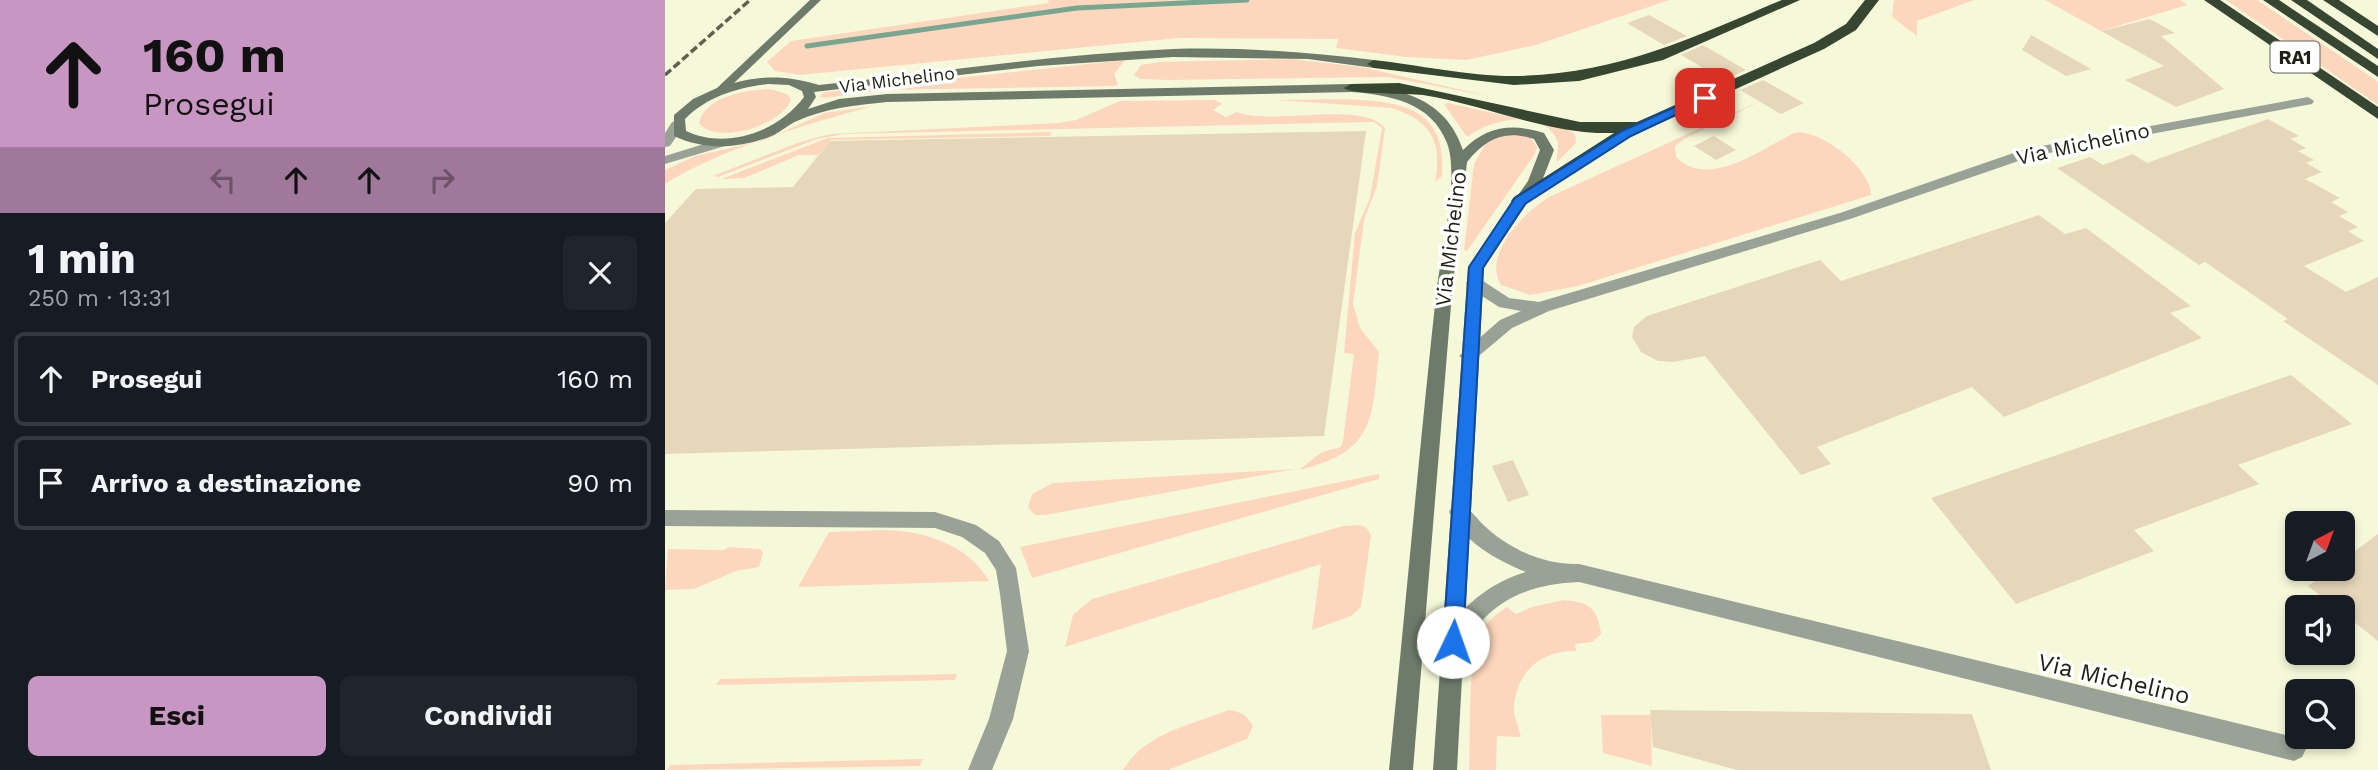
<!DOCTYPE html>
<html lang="it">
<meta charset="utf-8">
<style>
body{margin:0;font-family:"Work Sans",sans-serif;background:#20242c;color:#f1f3f6;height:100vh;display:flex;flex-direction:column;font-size:26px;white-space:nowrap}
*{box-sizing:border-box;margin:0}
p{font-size:23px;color:#9ea1a6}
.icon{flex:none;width:38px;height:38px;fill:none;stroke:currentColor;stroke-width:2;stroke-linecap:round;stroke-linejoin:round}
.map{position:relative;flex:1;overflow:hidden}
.panel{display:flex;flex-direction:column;background:#171b24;width:665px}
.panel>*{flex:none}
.top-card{background:#c896c2;color:#111;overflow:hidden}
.needle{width:46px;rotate:41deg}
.buttons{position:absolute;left:1620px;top:511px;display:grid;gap:14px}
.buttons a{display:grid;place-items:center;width:70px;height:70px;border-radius:10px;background:#171b24;box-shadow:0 4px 10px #0003;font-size:35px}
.pin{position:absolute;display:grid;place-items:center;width:60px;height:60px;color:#fff;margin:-30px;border-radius:14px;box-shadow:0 4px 10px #0006}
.me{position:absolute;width:77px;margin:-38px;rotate:3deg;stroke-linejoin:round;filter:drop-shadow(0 0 5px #0008)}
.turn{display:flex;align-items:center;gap:24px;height:147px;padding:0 28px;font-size:32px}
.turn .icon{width:91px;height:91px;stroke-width:2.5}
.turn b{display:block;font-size:49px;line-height:60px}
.lanes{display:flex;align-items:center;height:66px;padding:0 28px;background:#0003;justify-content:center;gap:35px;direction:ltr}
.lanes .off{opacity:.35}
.round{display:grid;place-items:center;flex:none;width:74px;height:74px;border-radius:10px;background:#20242c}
.head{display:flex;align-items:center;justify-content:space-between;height:119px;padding:0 28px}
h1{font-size:42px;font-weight:700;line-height:52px}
.primary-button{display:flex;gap:14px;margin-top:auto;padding:14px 28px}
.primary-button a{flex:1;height:80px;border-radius:10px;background:#c896c2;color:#111;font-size:28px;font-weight:700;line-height:80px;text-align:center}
.primary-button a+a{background:#20242c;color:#f1f3f6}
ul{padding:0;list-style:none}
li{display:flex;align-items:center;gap:21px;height:94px;margin:0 14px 10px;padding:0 14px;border:4px solid #363941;border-radius:10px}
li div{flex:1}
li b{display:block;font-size:26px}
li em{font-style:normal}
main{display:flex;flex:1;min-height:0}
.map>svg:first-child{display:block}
.green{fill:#fdd7bd}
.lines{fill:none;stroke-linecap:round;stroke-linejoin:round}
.stream{stroke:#77a691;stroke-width:5}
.building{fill:#e6d7ba}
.street{fill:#9aa297;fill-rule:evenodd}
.secondary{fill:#6e7a6a;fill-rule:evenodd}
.highway{fill:#364630;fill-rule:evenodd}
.rail{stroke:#60614f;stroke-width:3.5;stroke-dasharray:8 3.5;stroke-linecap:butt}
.route{fill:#1a73e8;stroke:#114b97;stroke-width:2}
.labels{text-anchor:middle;stroke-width:7;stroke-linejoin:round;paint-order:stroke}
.far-street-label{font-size:18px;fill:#1f1f14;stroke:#fff}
.shield{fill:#fff;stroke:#62625a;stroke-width:2}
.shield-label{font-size:19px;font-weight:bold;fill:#1f1f14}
.street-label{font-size:21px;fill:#1f1f14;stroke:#fff}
.near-street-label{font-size:24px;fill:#1f1f14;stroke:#fff}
</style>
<main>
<section class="panel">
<div class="top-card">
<div class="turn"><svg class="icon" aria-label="ahead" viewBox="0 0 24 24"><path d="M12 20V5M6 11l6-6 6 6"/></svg><div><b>160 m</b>Prosegui</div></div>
<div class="lanes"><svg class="icon off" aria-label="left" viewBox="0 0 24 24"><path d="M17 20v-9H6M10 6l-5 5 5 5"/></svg><svg class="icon" aria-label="ahead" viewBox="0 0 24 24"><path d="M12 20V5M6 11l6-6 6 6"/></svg><svg class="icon" aria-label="ahead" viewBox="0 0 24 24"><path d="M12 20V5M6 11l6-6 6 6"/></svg><svg class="icon off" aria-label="right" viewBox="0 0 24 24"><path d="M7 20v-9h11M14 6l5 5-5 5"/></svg></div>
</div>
<div class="head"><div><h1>1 min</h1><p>250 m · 13:31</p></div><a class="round"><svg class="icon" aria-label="close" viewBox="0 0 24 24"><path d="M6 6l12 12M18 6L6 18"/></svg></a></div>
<ul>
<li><svg class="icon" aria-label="ahead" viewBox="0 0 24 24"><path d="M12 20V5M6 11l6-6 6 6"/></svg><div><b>Prosegui</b></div><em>160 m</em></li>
<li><svg class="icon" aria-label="arrive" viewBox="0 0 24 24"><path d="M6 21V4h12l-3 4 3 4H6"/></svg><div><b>Arrivo a destinazione</b></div><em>90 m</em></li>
</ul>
<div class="primary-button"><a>Esci</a><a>Condividi</a></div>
</section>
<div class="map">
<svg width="1713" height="770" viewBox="0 0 1713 770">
<rect width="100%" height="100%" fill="#f6f9d9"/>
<g class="green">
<path d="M383,0H1004L871,45L801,60L741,57L671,48L673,39L514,38L135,75L110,71L102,62L126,41L384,3Z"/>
<path d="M1229,0H1309L1252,21V36L1227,17Z"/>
<path d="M1380,0H1516L1522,5L1436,31Z"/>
<path d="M1561,0H1592L1705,76L1713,82V105Z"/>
<path d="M627,59L696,67L824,96L722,77L504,80L475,79L469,75L476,65L494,62Z"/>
<path d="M460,60L449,74L453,85L448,86L216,90L160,98L154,96L161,92Z"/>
<path d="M105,89L122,94L126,99C119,125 50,146 34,123C40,96 82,90 105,89Z"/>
<path d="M1102,98L1019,139L1010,146L1011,157C1043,190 1097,149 1129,133C1154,127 1207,169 1206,195L913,286L865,295L836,285C817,254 860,212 884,197Z"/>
<path d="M680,99C736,102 782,106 777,176L770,182C778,142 766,120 726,108L612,100Z"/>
<path d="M550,100L557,104L548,110L561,117L572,112C609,126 697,100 720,128L712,186L699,220L688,304L695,328L714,352C707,420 710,452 634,470L657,452L676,447L678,441L689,354L679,353L690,233L705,198L717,128L709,122L179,134L152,139L53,177L48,176L135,142L165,134L393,123L411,120L455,101Z"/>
<path d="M783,103L901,129L910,134L911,143L892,162C891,154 896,145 890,136C871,107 823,121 802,137L779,104Z"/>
<path d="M208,106C146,123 54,149 0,184V170L30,156L100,140L159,113Z"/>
<path d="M387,132L385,136L166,140L153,155H134L79,178L56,179L163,138Z"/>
<path d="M846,133L865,137L872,147L870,154L802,251L799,250L809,164L823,140Z"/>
<path d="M630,469L380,515H370L363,508L367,494L388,483Z"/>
<path d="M714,474V479L367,578L355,547Z"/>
<path d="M692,525L701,527L706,535L696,607L686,616L647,630L656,564L400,647L408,615L427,599L678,526Z"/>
<path d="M218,530C258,531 302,543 324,581L133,587L164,532Z"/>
<path d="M64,547L95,549L98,553L94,567L71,571L29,589L0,590L3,549L59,550Z"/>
<path d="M899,600C924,602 933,608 936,634L927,642L910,644L911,651C876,650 850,673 849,709C849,718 854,728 856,737L832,736L831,770H804C806,738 802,660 815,634C821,622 831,614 842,607L851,614L867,607Z"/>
<path d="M292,674L290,680L51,685L55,679Z"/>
<path d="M564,710C576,712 582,715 588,726L582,739L503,770H458C480,733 526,725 564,710Z"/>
<path d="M936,715H986L987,766L938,753Z"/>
<path d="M258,759L255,766L2,770L5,765Z"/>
</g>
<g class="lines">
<path class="stream" d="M142,46L412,8L582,0"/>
</g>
<g class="building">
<path d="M984,15L1022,36L999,45L962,23Z"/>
<path d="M1485,19L1510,33L1496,36L1559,89L1511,107L1460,80L1499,66L1436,31Z"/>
<path d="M1366,35L1426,69L1401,76L1357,50Z"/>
<path d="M1038,45L1081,70L1059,80L1016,55Z"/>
<path d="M1098,80L1139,103L1116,114L1075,90Z"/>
<path d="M1603,119L1634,136L1625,139L1641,148L1633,151L1649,160L1641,163L1657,172L1640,179L1675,198L1666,202L1683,212L1674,216L1693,227L1683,231L1699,241L1639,266L1681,292L1713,277V385L1618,321L1623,319L1540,262L1534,265L1392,168L1425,157L1438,165L1468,154L1482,163Z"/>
<path d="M701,131L659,436L0,454V223L31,189L128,187L165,141Z"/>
<path d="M1049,136L1071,150L1051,160L1029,146Z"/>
<path d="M1374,215L1400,234L1421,228L1526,306L1505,313L1537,338L1339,417L1307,387L1152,447L1166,464L1136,475L1040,356L1008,362L993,361L976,352L967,337L969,327L982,316L1155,260L1176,281Z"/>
<path d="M1626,375L1687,424L1573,465L1594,484L1469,530L1489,551L1351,604L1266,498Z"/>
<path d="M848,460L864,495L843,502L827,466Z"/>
<path d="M1713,534V641L1678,613V607H1670L1643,586L1666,569H1678V560Z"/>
<path d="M985,710L1307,714L1326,770H1072L988,747Z"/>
</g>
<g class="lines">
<g class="street">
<path d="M1643,97L1649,101L1647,104L1368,156L1185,219L884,311L847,328L809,360L803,362L794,356L835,320L856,311L834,307L803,287L801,283L803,279H815L844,298L874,302L1175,213L1360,149Z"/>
<path d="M12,121L19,125L5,146L0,147V133L7,122Z"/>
<path d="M55,139L62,143L60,146L0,164V156Z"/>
<path d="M794,504C806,508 813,521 823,529C848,551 881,565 914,564L1629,737L1637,741L1641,749L1637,757L1629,761L914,582C874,584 841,593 814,624C806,634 800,648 788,652L780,649L777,642C792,608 826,582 861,572C831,560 799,542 784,512L787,506Z"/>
<path d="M0,510L270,512L311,525L334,541L351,568L364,651L348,719L327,770H303L324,719L342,651L335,594L331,570L320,553L297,537L270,528L0,526Z"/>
</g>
<path class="secondary" d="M145,0H156L69,83C99,75 124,76 154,85C272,73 389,54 508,49C575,47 642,52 709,60L715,64L709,68L643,59L508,57L373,66L149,92L151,97L143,109L174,99L222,94L686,84C735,88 781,98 798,150C822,126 847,123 879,133L889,150L877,181L819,267L792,770H768L803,267L863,181L875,150L869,139C840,129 820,139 802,162L787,293L748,770H724C740,612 754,453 771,295C775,256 795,177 782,143C766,102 725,95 686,92L222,102C191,105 161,108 132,121C124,124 117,131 109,135C76,149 41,151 9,136V115L28,99L52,88ZM103,84L124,85L137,91L139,97C113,132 61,150 21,131L20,119C43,96 72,88 103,84Z"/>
<g class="highway">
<path d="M1117,0H1135L998,60L914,81L849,85L709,68L702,64L709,60C753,65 809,77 852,76C952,74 1027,38 1117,0Z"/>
<path d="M1200,0H1214L1191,30L1159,49L967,136L855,206L849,205L846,201L849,197L949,133C884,135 821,105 758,95C743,93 686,95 679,88L686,84L734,83L915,122H972L1149,43L1181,24Z"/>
<path d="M1539,0H1555L1713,107V119Z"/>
<path d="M1598,0H1614L1713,66V77Z"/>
<path d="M1626,0H1642L1713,49V59Z"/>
<path d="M1658,0H1674L1713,26V36Z"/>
</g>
<path class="rail" d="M0,75L85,0"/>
</g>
<path class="route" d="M1036,95L1046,98L966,136L860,204L818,268L798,642L795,649L788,652L781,649L778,642L804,267L850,198L957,131Z"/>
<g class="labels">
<g class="far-street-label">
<text transform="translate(232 80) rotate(-7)" y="6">Via Michelino</text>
</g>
<rect class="shield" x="1605.5" y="41.5" width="49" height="31" rx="5"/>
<g class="shield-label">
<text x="1630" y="64">RA1</text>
</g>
<g class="street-label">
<text transform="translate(1418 144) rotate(-12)" y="7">Via Michelino</text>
<text transform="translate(786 239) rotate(-83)" y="7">Via Michelino</text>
</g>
<g class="near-street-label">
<text transform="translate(1449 679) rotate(13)" y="8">Via Michelino</text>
</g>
</g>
</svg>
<div class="buttons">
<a><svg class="needle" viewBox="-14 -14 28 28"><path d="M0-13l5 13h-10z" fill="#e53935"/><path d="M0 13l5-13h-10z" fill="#9ea1a6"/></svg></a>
<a><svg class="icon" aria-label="sound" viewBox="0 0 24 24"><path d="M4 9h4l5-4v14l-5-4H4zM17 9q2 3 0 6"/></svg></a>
<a><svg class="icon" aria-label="search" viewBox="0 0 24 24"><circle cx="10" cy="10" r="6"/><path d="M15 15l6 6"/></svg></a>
</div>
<div class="pin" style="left:1040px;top:98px;background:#d93025"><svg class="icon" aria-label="arrive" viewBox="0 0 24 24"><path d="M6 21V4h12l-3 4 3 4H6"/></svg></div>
<svg class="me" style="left:788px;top:642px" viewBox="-20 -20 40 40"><circle r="19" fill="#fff"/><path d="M0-13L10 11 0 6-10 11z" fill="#1a73e8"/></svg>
</div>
</main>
